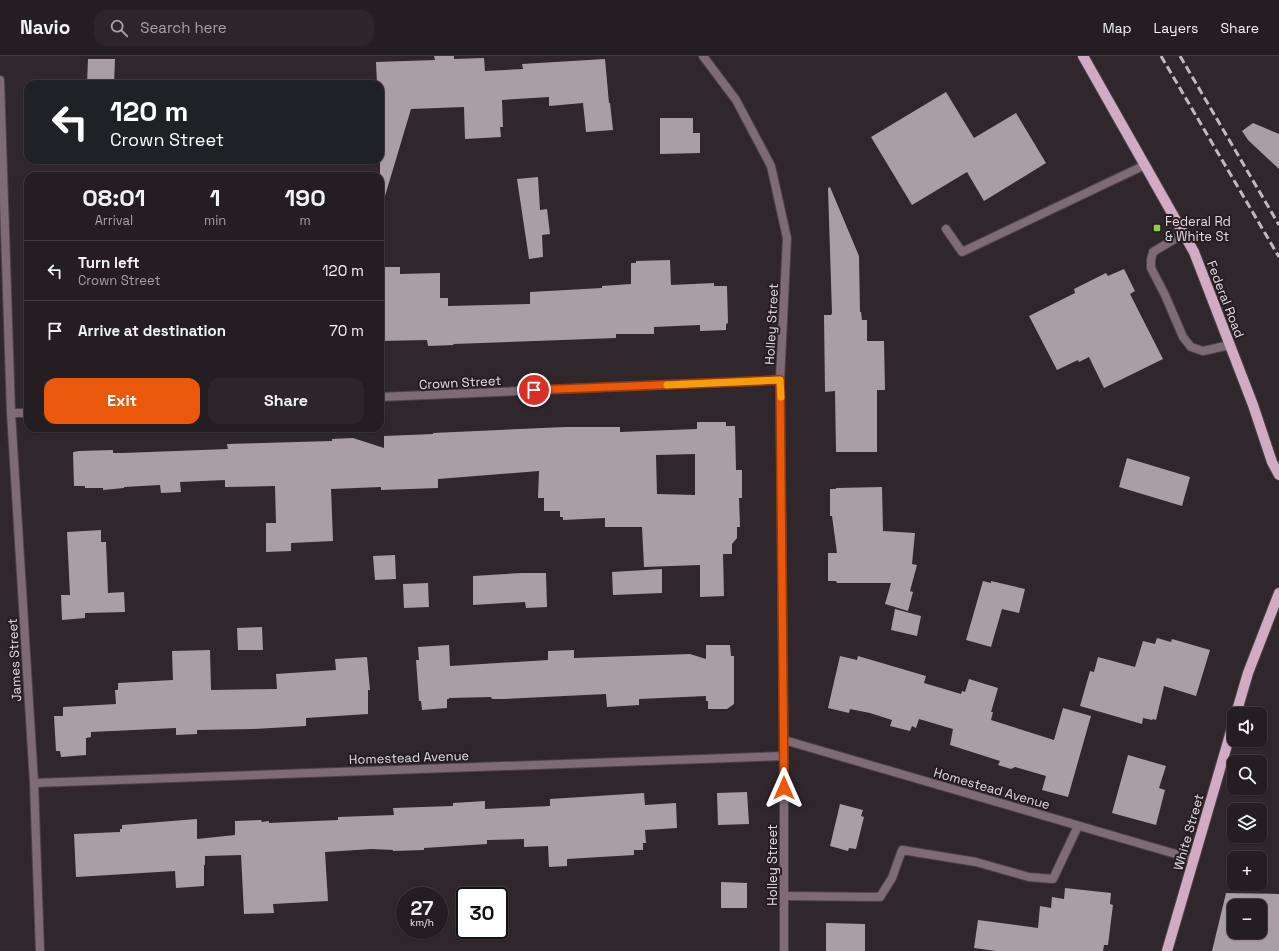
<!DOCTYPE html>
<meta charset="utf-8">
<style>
body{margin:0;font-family:"Space Grotesk",sans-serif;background:#2c262a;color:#f1f3f6;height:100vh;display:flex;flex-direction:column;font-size:15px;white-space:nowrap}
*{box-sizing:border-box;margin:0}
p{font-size:13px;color:#a3a2a5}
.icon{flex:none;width:22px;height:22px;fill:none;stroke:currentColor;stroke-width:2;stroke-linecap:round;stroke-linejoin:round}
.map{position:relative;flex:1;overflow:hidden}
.side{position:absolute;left:24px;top:116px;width:360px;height:260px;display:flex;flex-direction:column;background:#241d21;border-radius:12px;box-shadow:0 1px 3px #0004,0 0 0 1px #413b3f}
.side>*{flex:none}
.hud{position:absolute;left:24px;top:24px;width:360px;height:84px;border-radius:12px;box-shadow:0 1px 3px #0004,0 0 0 1px #413b3f;background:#202124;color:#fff;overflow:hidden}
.fabs{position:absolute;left:1227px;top:651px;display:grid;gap:8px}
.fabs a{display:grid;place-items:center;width:40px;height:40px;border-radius:8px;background:#241d21;box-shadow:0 1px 3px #0004,0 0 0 1px #413b3f;font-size:20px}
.speed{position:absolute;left:396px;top:831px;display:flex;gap:8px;font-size:20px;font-weight:700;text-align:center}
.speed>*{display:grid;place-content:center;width:52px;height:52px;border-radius:50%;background:#241d21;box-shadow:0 1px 3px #0004,0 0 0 1px #413b3f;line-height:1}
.speed small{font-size:10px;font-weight:400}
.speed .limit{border:2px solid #111;border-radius:6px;background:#fff;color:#111}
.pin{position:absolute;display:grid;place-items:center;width:34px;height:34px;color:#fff;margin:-17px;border:2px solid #fff;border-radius:50%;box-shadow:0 1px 4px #0007}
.me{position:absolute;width:44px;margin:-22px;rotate:0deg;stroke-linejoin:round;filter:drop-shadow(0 0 3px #0008)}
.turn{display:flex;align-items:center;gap:14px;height:84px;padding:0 20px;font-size:18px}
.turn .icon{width:52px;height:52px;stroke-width:2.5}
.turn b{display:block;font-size:28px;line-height:34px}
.eta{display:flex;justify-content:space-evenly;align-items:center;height:68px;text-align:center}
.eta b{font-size:24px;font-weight:700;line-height:28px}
.button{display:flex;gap:8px;margin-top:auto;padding:8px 20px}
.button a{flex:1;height:46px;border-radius:12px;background:#ea580c;color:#fff;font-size:16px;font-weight:700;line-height:46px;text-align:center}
.button a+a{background:#2c262a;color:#f1f3f6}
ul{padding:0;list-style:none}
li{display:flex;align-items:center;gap:12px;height:60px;padding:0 20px;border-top:1px solid #413b3f}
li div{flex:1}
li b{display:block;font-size:15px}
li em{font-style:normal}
header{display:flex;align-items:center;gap:24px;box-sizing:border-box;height:56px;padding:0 20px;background:#241d21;border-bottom:1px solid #413b3f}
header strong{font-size:19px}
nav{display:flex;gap:22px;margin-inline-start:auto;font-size:14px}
.search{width:280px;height:36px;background:#2c262a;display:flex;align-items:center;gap:10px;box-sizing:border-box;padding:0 14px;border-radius:12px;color:#a3a2a5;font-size:15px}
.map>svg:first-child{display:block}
.building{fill:#aa9ea5;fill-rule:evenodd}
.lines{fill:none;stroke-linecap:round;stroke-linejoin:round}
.lane-casing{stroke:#4c4449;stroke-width:10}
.street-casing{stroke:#4c4449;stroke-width:10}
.primary-casing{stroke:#4c4449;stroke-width:12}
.lane{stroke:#7d6b76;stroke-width:8}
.street{stroke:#7d6b76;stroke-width:8}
.primary{stroke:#d1abc3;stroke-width:10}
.rail{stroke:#c0b9be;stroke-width:3;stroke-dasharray:8 4;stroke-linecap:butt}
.route-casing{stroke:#983908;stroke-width:10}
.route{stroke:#ea580c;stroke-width:7}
.slow{stroke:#f59e0b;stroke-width:7}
.poi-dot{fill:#8fcd42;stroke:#261d23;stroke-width:1.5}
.labels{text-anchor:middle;stroke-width:4;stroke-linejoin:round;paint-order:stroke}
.poi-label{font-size:13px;fill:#e1dbdf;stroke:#261d23;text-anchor:start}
.street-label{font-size:13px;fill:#e1dbdf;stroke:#261d23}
</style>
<header>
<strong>Navio</strong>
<div class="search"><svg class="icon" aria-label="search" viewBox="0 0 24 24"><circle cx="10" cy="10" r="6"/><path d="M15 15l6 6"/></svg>Search here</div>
<nav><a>Map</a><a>Layers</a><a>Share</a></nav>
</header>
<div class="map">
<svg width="1279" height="895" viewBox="0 0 1279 895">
<rect width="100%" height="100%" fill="#30272c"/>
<g class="building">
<path d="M434,0H454V3L484,2L485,15L523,13L522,8L605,3L609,47H610L613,74L586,76L583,47L549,50V41L502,44L503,71H500L501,81L465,83L464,51L411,53L385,140L380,139V28H377L376,6L435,4Z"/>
<path d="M88,3H115L114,28H87Z"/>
<path d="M946,36L974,82L1016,57L1046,107L984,145L967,116L912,149L871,81Z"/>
<path d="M660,62H693V77H700V97L660,98Z"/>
<path d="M1253,67L1279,78V113L1248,84L1242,75Z"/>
<path d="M538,121L540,154L547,153L550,178L542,179L543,201L529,203L517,123Z"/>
<path d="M830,131L859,200L860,256H861L862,264H867V285H884L885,334H877V396H836L835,335L825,336L824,259H831L832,257L828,132Z"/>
<path d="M670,204L671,229L714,227V230H727L728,267L726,268V274L700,275V269L654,271V278H616V282L453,288L454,289L428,290L427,284L380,285V211H400V218L440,217V242H448V250L530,248V236L602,232V230L631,228V207H636V205Z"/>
<path d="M1124,213L1135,235L1130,238L1163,303L1104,332L1089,301L1079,306L1078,304L1057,314L1029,260L1075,237L1074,233L1106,217L1108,220Z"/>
<path d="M697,366H726V370H735L736,414H742V442H739L740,471H737V482L732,488V498H723L724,540L700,541V509L644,511L642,471H605V462L563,464V461H560V455H544V442H538L539,415L438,423V432L381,434V431L331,433L333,485L291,487V495L266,496V467H276L275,430L225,431V424L180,426L181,436L161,437L160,429L124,431V432L103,434V432H85V430H74L73,396L79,395L113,394V397H123L228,393L227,388L332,385V383L353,382L384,392V380L433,378V377L565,371H620V376L697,373ZM695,398V439L657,438L656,399Z"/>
<path d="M1127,402L1190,421L1182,450L1119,431Z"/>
<path d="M882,431L883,475L915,477L912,508L917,509L910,535L913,536L908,555L885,548L891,527H837L836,525H828V497H837L832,460H830V433H836V432Z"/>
<path d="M101,474V486H106L108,537L124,536L125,556L85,557V562L62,564L61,539H70L67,476Z"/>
<path d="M395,499L396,523L375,524L373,500Z"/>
<path d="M662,513V537L613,539L612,516Z"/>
<path d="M522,517H546L547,551L526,552L525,546L473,549V520Z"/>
<path d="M983,525L991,527V525L1025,533L1019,557L1002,553L991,591L966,584Z"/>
<path d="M428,527L429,551L404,552L403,528Z"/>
<path d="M895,553L921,560L917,580L891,574Z"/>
<path d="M262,571L263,594H238L237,572Z"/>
<path d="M1157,582L1171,586L1172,583L1210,594L1196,640L1164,630L1156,664L1153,663L1152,664L1143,662L1142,668L1080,650L1090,615L1094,616L1098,601L1135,611L1143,585L1155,588Z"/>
<path d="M449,589L450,610L548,604V595L574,594V602L690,598L706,603V589H730L731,600H734V648L727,653H708V645H706V640L639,643V649L607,651L606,638L504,643H492L491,641L449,642V643H447V652L422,654L421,645H419L416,604H419L418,591Z"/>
<path d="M210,594L211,634L277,633L276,618L336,614L335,603L367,601L370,634H368V658L306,662V670L252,673L197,674V678L176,679V672L91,676V681L86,682V699L61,701L60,695H56L54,660H63V651L116,648L115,634H118V627L173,624L172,595Z"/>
<path d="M840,600L857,604L858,600L926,620L924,627L961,638L962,635L965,636L969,623L998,632L991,656H993L991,664L1054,684L1063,652L1091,660L1068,741L1042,734L1046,720L1015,711L1011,713L998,709L1000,705L950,689L953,673L919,663L916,672L912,670L910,675L890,670L892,664L870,657L850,653L849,657L828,652Z"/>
<path d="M1128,699L1166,710L1159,732L1165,734L1156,769L1112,757Z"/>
<path d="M747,736L749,768L718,769L717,737Z"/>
<path d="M644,737L645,749L676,747L677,772L645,774L646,787H643V794H634V799L567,803V810L549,811L548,790L524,791V783L487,784V788L424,792V794L393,795V794L372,793L325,796L328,845L273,848L274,857L244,858L241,799L205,800V809H204V830L176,832L175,815L76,821L74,778L120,776V773H122V769L197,763V783L235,779V765L261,764L262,766L269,765V767L338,764V761L394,759L393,752L453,750V747L485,745V753L550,750V743Z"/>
<path d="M840,748L863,754L861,760L864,761L856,793L849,792L848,795L830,790Z"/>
<path d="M721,826L747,827V852H721Z"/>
<path d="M1065,832L1111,837L1110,848L1113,849L1108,889H1104L1103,895H996L974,892L978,864L1038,872L1040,850L1051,852L1052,841L1064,843Z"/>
<path d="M1226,837L1279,838V895H1212ZM1234,850H1260V876H1234Z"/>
<path d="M826,867L865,868V895H826Z"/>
</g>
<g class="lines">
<g class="lane-casing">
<g id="lane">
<path d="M946,173L962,196L1145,109"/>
<path d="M1183,178L1153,196L1151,204V212L1165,239L1183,281L1191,291L1203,295L1230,289"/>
<path d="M784,840L880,841L892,822L902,794L976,806L1029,821L1053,823L1078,770"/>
</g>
</g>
<g class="street-casing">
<g id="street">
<path d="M703,0L736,44L771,110L787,182L780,324L784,684V895"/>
<path d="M0,24L11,357L34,727L40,895"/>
<path d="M380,341L780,324"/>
<path d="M11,357H28"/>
<path d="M784,684L1193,803"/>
<path d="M34,727L784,700"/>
</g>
</g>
<g class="primary-casing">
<g id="primary">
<path d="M1083,0L1194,196L1253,349L1272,406L1279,419"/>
<path d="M1236,658L1248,617L1279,537"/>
<path d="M1167,895L1234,665"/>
</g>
</g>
<use href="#lane" class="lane"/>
<use href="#street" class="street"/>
<use href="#primary" class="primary"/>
<g class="rail">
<path d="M1161,0L1279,201"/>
<path d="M1180,0L1279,169"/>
</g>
</g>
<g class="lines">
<g class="route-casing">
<path id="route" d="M534,334L780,324L784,732"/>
</g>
<use href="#route" class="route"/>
<path class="slow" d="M667,329L780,324L781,341"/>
</g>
<rect class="poi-dot" x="1153" y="168" width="8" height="8" rx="2"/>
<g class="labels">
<g class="poi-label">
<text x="1165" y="170">Federal Rd<tspan x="1165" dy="15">&amp; White St</tspan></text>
</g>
<g class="street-label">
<text transform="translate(1226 243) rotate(69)" y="5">Federal Road</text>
<text transform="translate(771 268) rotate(-87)" y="5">Holley Street</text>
<text transform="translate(460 326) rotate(-3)" y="5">Crown Street</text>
<text transform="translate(14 604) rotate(-93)" y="5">James Street</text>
<text transform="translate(409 701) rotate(-2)" y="5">Homestead Avenue</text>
<text transform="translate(992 732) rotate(16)" y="5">Homestead Avenue</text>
<text transform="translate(1188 776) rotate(-74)" y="5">White Street</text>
<text transform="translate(772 809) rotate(-90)" y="5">Holley Street</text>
</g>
</g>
</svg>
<div class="fabs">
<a><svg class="icon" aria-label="sound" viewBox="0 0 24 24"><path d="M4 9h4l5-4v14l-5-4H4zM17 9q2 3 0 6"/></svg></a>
<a><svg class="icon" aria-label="search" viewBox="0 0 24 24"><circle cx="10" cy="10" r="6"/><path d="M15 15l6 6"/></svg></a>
<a><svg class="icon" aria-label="layers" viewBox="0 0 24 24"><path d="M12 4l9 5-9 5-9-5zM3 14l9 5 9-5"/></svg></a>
<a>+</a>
<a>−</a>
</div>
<div class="speed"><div>27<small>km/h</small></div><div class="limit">30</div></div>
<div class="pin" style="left:534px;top:334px;background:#d93025"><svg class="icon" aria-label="arrive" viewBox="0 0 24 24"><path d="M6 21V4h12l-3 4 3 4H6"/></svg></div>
<svg class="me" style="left:784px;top:732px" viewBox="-20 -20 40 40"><path d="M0-17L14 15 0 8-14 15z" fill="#ea580c" stroke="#fff" stroke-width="4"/></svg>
<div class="hud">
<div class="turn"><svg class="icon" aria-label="left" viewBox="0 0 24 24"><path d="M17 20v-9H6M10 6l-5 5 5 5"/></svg><div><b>120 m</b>Crown Street</div></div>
</div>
<section class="side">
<div class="eta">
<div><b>08:01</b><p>Arrival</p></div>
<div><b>1</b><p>min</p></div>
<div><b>190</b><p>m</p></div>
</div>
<ul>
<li><svg class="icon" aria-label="left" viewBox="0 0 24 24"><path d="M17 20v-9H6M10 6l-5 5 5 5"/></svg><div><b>Turn left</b><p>Crown Street</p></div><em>120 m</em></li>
<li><svg class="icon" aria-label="arrive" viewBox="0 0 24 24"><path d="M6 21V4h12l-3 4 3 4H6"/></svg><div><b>Arrive at destination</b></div><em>70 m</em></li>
</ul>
<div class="button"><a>Exit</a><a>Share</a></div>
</section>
</div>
